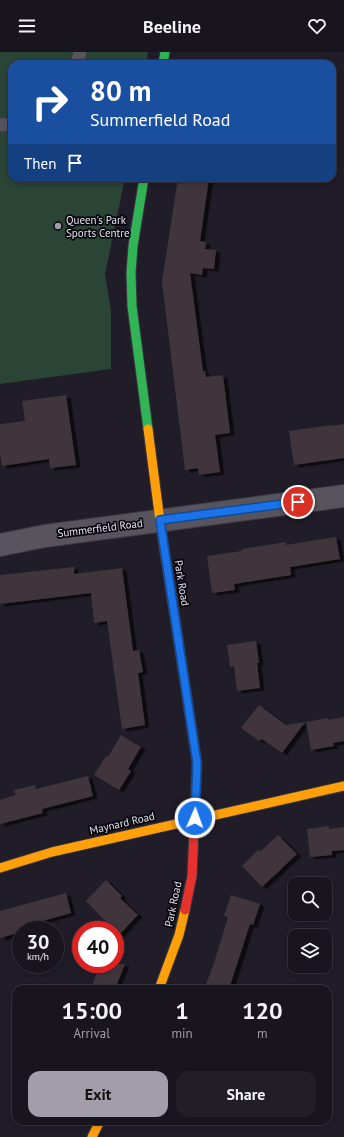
<!DOCTYPE html>
<style>
body{margin:0;font-family:"PT Sans",sans-serif;background:#211e27;color:#f1f3f6;height:100vh;display:flex;flex-direction:column;font-size:15px;white-space:nowrap}
*{box-sizing:border-box;margin:0}
p{font-size:13px;color:#9f9fa4}
.icon{flex:none;width:22px;height:22px;fill:none;stroke:currentColor;stroke-width:2;stroke-linecap:round;stroke-linejoin:round}
.map{position:relative;flex:1;overflow:hidden}
.sheet{position:absolute;left:12px;top:933px;width:320px;height:140px;display:flex;flex-direction:column;background:#18151e;border-radius:12px;box-shadow:0 2px 6px #0003,0 0 0 1px #36343c}
.sheet>*{flex:none}
.guide{position:absolute;left:8px;top:8px;width:328px;height:122px;border-radius:12px;box-shadow:0 2px 6px #0003,0 0 0 1px #36343c;background:#1a4fa0;color:#fff;overflow:hidden}
.buttons{position:absolute;left:288px;top:825px;display:grid;gap:8px}
.buttons a{display:grid;place-items:center;width:44px;height:44px;border-radius:8px;background:#18151e;box-shadow:0 2px 6px #0003,0 0 0 1px #36343c;font-size:20px}
.speed{position:absolute;left:12px;top:869px;display:flex;gap:8px;font-size:20px;font-weight:700;text-align:center}
.speed>*{display:grid;place-content:center;width:52px;height:52px;border-radius:50%;background:#18151e;box-shadow:0 2px 6px #0003,0 0 0 1px #36343c;line-height:1}
.speed small{font-size:10px;font-weight:400}
.speed .limit{border:6px solid #d22;background:#fff;color:#111}
.pin{position:absolute;display:grid;place-items:center;width:34px;height:34px;color:#fff;margin:-17px;border:2px solid #fff;border-radius:50%;box-shadow:0 1px 4px #0007}
.me{position:absolute;width:44px;margin:-22px;rotate:2deg;stroke-linejoin:round;filter:drop-shadow(0 0 3px #0008)}
.turn{display:flex;align-items:center;gap:14px;height:84px;padding:0 16px;font-size:18px}
.turn .icon{width:52px;height:52px;stroke-width:2.5}
.turn b{display:block;font-size:28px;line-height:34px}
.then{display:flex;align-items:center;height:38px;padding:0 16px;background:#0003;gap:8px;font-size:15px}
.eta{display:flex;justify-content:space-evenly;align-items:center;height:68px;text-align:center}
.eta b{font-size:24px;font-weight:700;line-height:28px}
.cta{display:flex;gap:8px;margin-top:auto;padding:8px 16px}
.cta a{flex:1;height:46px;border-radius:12px;background:#a19da9;color:#111;font-size:16px;font-weight:700;line-height:46px;text-align:center}
.cta a+a{background:#211e27;color:#f1f3f6}
header{display:flex;justify-content:space-between;align-items:center;height:52px;padding:0 16px;background:#18151e;font-size:18px;font-weight:700}
.map>svg:first-child{display:block}
.grass{fill:#2a4436}
.building{fill:#40363c;filter:url(#shadow)}
.lines{fill:none;stroke-linecap:round;stroke-linejoin:round}
.lane-casing{stroke:#3a3740;stroke-width:15}
.street-casing{stroke:#3a3740;stroke-width:24}
.fast-casing{stroke:#3a3740;stroke-width:11}
.slow-casing{stroke:#3a3740;stroke-width:11}
.jam-casing{stroke:#3a3740;stroke-width:11}
.lane{stroke:#57545e;stroke-width:13}
.street{stroke:#57545e;stroke-width:22}
.fast{stroke:#30b455;stroke-width:9}
.slow{stroke:#ff9f0a;stroke-width:9}
.jam{stroke:#e5322d;stroke-width:9}
.route-casing{stroke:#114b97;stroke-width:10}
.route{stroke:#1a73e8;stroke-width:7}
.poi-dot{fill:#a19da9;stroke:#08060d;stroke-width:1.5}
.labels{text-anchor:middle;stroke-width:3.5;stroke-linejoin:round;paint-order:stroke}
.poi-label{font-size:11px;fill:#e6e2ef;stroke:#08060d;text-anchor:start}
.street-label{font-size:11px;fill:#e6e2ef;stroke:#08060d}
</style>
<header><svg class="icon" aria-label="menu" viewBox="0 0 24 24"><path d="M4 6h16M4 12h16M4 18h16"/></svg>Beeline<svg class="icon" aria-label="heart" viewBox="0 0 24 24"><path d="M12 20l-8-8c-3-5 5-10 8-4 3-6 11-1 8 4z"/></svg></header>
<div class="map">
<svg width="344" height="1085" viewBox="0 0 344 1085">
<defs>
<filter id="shadow"><feDropShadow dx="4.5" dy="2.5" stdDeviation="0" flood-color="#0009"/></filter>
</defs>
<rect width="100%" height="100%" fill="#201c28"/>
<path class="grass" d="M0,0H148L146,12H12V126H125L105,222L111,259V317L0,332Z"/>
<g class="building">
<path d="M178,126H209L200,189L206,190L205,197L216,198L214,217L203,216L202,223L190,221L203,319H205L206,325L223,323L230,381L215,383L220,420L199,423L198,416L185,418L162,230Z"/>
<path d="M66,343L76,413L50,416L49,407L2,414L0,402V372L25,369L22,349Z"/>
<path d="M344,372V406L294,413L289,379L332,373V374Z"/>
<path d="M336,485L340,507L290,515L291,523L234,532L235,538L212,541L207,504L242,499V497L286,490V493Z"/>
<path d="M74,515V522L122,516L133,599L139,598L143,620L138,621L145,673L122,677L107,569L94,571L91,541L0,552V523Z"/>
<path d="M256,589L259,611H257L260,636L237,639L234,614L230,615L227,593Z"/>
<path d="M259,653L286,673L305,670L282,701L262,687L259,689L241,676Z"/>
<path d="M344,665V689L333,691L334,694L311,698L306,670L328,666L329,668Z"/>
<path d="M121,683L141,695L128,717L131,719L119,738L94,723L106,704L108,705Z"/>
<path d="M88,724L93,744L42,757L43,761L0,772V748L16,743L14,738L35,733L36,737Z"/>
<path d="M329,774V777L344,775V798L332,799V803L310,805L307,777Z"/>
<path d="M278,783L297,802L262,835L242,814L258,798L260,800Z"/>
<path d="M106,828L122,844L120,846L138,863L119,883L86,849Z"/>
<path d="M66,841L71,861L21,875V880L0,886V859Z"/>
<path d="M231,843L260,852L253,873L250,872L229,937H204L213,914L228,865L224,864Z"/>
<path d="M100,912H125L115,937H91Z"/>
</g>
<g class="lines">
<g class="lane-casing">
<g id="lane">
<path d="M77,12L80,0"/>
<path d="M0,73L12,72"/>
</g>
</g>
<g class="street-casing">
<path id="street" d="M0,493L45,484L344,444"/>
</g>
<g class="fast-casing">
<g id="fast">
<path d="M163,12L165,0"/>
<path d="M144,126L133,194L131,221L132,254L148,377"/>
</g>
</g>
<g class="slow-casing">
<g id="slow">
<path d="M148,377L160,469L178,586"/>
<path d="M0,816L52,800L344,734"/>
<path d="M159,937L179,883L185,858"/>
<path d="M92,1085L100,1069"/>
</g>
</g>
<g class="jam-casing">
<path id="jam" d="M178,586L197,711L192,824L185,858"/>
</g>
<use href="#lane" class="lane"/>
<use href="#street" class="street"/>
<use href="#fast" class="fast"/>
<use href="#slow" class="slow"/>
<use href="#jam" class="jam"/>
</g>
<g class="lines">
<g class="route-casing">
<path id="route" d="M195,766L197,711L160,468L298,450"/>
</g>
<use href="#route" class="route"/>
</g>
<circle class="poi-dot" cx="58" cy="174" r="4"/>
<g class="labels">
<g class="poi-label">
<text x="66" y="172">Queen's Park<tspan x="66" dy="13">Sports Centre</tspan></text>
</g>
<g class="street-label">
<text transform="translate(100 476) rotate(-7)" y="4">Summerfield Road</text>
<text transform="translate(182 531) rotate(81)" y="4">Park Road</text>
<text transform="translate(122 771) rotate(-13)" y="4">Maynard Road</text>
<text transform="translate(173 852) rotate(-78)" y="4">Park Road</text>
</g>
</g>
</svg>
<div class="buttons">
<a><svg class="icon" aria-label="search" viewBox="0 0 24 24"><circle cx="10" cy="10" r="6"/><path d="M15 15l6 6"/></svg></a>
<a><svg class="icon" aria-label="layers" viewBox="0 0 24 24"><path d="M12 4l9 5-9 5-9-5zM3 14l9 5 9-5"/></svg></a>
</div>
<div class="speed"><div>30<small>km/h</small></div><div class="limit">40</div></div>
<div class="pin" style="left:298px;top:450px;background:#d93025"><svg class="icon" aria-label="arrive" viewBox="0 0 24 24"><path d="M6 21V4h12l-3 4 3 4H6"/></svg></div>
<svg class="me" style="left:195px;top:766px" viewBox="-20 -20 40 40"><circle r="17" fill="#1a73e8" stroke="#fff" stroke-width="3"/><path d="M0-11L8 9 0 5-8 9z" fill="#fff"/></svg>
<div class="guide">
<div class="turn"><svg class="icon" aria-label="right" viewBox="0 0 24 24"><path d="M7 20v-9h11M14 6l5 5-5 5"/></svg><div><b>80 m</b>Summerfield Road</div></div>
<div class="then">Then<svg class="icon" aria-label="arrive" viewBox="0 0 24 24"><path d="M6 21V4h12l-3 4 3 4H6"/></svg></div>
</div>
<section class="sheet">
<div class="eta">
<div><b>15:00</b><p>Arrival</p></div>
<div><b>1</b><p>min</p></div>
<div><b>120</b><p>m</p></div>
</div>
<div class="cta"><a>Exit</a><a>Share</a></div>
</section>
</div>
